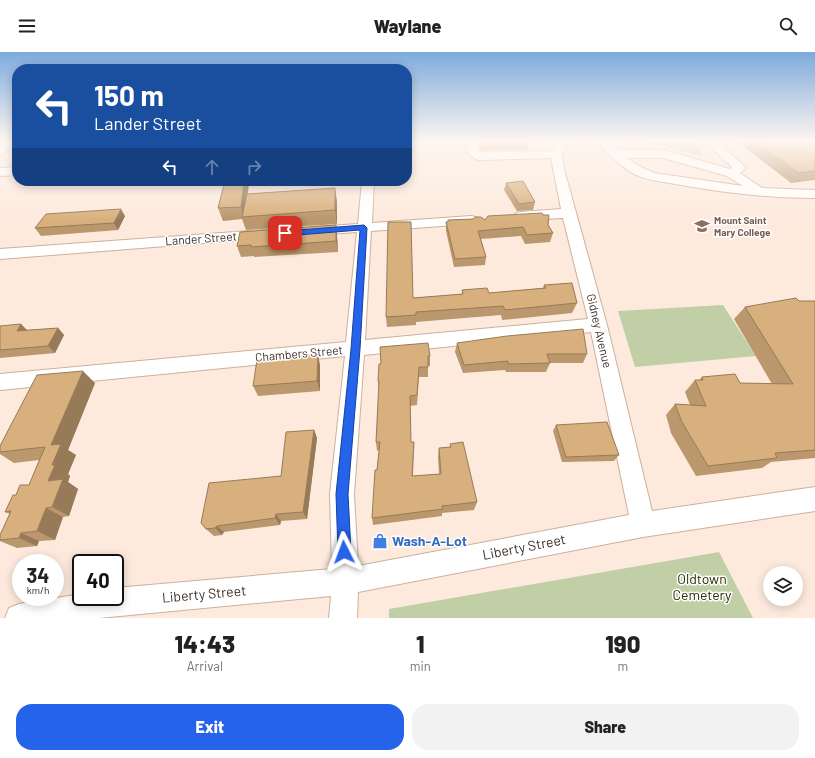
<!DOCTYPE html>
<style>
body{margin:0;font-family:Barlow,sans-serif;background:#f2f2f2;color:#222;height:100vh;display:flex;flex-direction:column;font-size:15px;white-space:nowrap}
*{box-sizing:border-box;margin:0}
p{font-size:13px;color:#767676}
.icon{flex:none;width:22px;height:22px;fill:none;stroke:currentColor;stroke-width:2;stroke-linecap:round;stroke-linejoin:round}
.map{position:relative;height:566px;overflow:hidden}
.drawer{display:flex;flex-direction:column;background:#fff;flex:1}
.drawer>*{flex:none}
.guide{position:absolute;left:12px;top:12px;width:400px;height:122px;border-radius:16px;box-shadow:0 2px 10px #0003;background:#1a4fa0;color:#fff;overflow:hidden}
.controls{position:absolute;left:763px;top:514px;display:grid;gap:8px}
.controls a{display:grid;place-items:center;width:40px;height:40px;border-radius:50%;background:#fff;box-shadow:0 2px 10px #0003;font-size:20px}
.speed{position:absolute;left:12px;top:502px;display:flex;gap:8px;font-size:20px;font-weight:700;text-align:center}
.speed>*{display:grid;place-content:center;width:52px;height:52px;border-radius:50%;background:#fff;box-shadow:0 2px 10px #0003;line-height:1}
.speed small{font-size:10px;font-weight:400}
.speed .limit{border:2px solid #111;border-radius:6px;background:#fff;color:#111}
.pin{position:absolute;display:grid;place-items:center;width:34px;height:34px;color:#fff;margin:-17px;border-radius:8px;box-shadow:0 2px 6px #0006}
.me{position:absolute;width:44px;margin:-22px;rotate:357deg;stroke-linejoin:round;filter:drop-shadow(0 0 3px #0008)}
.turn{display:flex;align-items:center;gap:14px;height:84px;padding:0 16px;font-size:18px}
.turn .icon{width:52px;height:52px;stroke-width:2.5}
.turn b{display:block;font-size:28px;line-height:34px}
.lanes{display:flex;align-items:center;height:38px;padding:0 16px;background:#0003;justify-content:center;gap:20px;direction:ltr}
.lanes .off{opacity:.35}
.eta{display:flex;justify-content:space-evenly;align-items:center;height:68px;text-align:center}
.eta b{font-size:24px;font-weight:800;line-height:28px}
.cta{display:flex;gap:8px;margin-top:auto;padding:8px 16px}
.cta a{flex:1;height:46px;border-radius:16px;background:#2563eb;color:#fff;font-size:16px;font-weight:800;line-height:46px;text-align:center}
.cta a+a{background:#f2f2f2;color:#222}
header{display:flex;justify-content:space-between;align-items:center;height:52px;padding:0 16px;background:#fff;font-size:18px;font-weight:800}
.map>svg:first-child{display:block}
.green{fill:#c1cfa7}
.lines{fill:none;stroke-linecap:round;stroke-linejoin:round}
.minor-casing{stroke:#cdb09b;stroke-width:2}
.minor{fill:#fff;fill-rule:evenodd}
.wall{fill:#ba976c}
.shaded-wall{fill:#977b58}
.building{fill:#d8b07d;stroke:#977b58}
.route{fill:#2563eb;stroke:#184099}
.labels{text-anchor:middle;stroke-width:3;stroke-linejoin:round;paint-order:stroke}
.far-education-label{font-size:10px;font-weight:bold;fill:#785e54;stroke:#fff;text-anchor:start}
.street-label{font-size:12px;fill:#3d3129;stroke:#fff}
.near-shop-label{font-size:14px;font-weight:bold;fill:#366cbe;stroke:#fff;text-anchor:start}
.near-street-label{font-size:14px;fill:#3d3129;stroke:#fff}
.near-park-label{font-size:14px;fill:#263104;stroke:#fff}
</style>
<header><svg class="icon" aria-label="menu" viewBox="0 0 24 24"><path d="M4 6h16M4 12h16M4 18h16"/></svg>Waylane<svg class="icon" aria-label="search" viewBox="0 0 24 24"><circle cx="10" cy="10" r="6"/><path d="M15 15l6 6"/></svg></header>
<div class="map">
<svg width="815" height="566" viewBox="0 0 815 566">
<rect width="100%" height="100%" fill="#fdeadd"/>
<g class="green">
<path d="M642,89H695L702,104Z"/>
<path d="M723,253L756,304L635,315L618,259Z"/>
<path d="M719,500L753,566H389V557Z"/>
</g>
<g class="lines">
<g class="minor-casing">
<g id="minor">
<path d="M3,89H15L4,101L0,103V92Z"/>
<path d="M466,89H478L479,99L482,100L552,99L559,89H571L562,102L564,117L607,273L652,459L815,435V459L643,485L358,540L357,566H329L331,544L99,566H5L9,556L19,552L81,542V545H115V536L332,517L330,442L345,304L0,338V322L346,290L357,180L313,183L308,182L306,179L308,176L313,175L358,172L362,129H374L372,171L471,164L476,165L478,168L476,171L471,172L371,179L365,288L588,267L563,166L521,168L516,167L514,164L516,161L521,160L561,157L551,106L479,108L475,107L467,100ZM591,280L629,463L358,514L354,442L364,303Z"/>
<path d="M597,89H610L620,98H664L730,117L732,115L708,93L710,89H722L720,92L746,116L740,121L762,136L815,138V146C770,146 725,141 681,133C666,130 650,129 636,123C624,117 605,100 597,89ZM627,106H663L727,124L743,134L654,121L639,114Z"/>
<path d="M17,115V123L0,124V116Z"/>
<path d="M264,178L269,180L271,183L269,186L0,207V197Z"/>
</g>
</g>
<use href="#minor" class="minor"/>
</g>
<g class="wall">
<path d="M479,89H529L527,98H480Z"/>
<path d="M742,89H815V128L791,131L740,92Z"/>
<path d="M225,129H249L248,142L337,149V172L246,178L242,167L223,169L218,156Z"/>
<path d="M506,131L535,150L533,158L517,159L504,138Z"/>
<path d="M125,164L118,178L41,184L35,176Z"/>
<path d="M448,168H485L548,173L553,181L550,190L525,192L521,184L481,187L486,205L485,213L454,215L446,179V170H448Z"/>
<path d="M336,173L337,184L338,200L254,205V204L241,205L237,194Z"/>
<path d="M544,233L577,251L572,261L502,268L501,263L416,270V273L387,275L386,265L413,246L462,242V238L489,241L543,236Z"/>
<path d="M799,249H815V406L771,410L762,416L696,424L671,381L666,363L675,352L690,353L685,340L695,328H699L702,325L740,331L772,332L734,267L745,255Z"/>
<path d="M0,274L27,278L58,276L64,283L55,301L0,306Z"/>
<path d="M457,291L587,302L583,311H550L546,320H506L505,318L463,321L455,300Z"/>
<path d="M430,304V314H428V325H419L417,353L410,354L411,390H414L413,424L439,422L438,405L439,396L450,395V392L477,450L474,458L442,461V464L373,473L372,466L379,398L377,399L376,390L379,338L378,329L379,312Z"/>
<path d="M320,313V339L258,344L253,334Z"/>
<path d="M95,331L68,398L76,403L68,422L70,424L68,430L78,437L69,464L63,465L55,488L39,489L37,494L17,496L0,489V483L10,462L5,460L16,443L29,433L39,408L14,411L0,402V394Z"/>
<path d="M556,373L619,403L614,409L562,410L553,379Z"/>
<path d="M314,378L317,386L307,467L281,469L280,473L224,480L222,483L214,484L206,477L281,424Z"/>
</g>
<g class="shaded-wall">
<path d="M244,129H249L245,164L244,165L241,155Z"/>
<path d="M335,136L337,149V172L335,158Z"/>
<path d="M121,157L125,164L118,178L114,171Z"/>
<path d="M336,173L337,184L338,200L336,189Z"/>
<path d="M21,272L28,279H17Z"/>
<path d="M58,276L64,283L55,301L48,294Z"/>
<path d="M318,302L320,313V339L317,329Z"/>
<path d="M83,319L95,331L68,398L76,403L68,422L70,424L68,430L78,437L69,464L52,455L48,429L52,413L51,393Z"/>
<path d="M314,378L317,386L307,467L303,460Z"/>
<path d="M46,456L63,465L55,488L37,479Z"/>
<path d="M276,462L281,469L280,473L275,466Z"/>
<path d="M217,474L224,480L222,483L215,476Z"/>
<path d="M21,481L39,489L37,494L19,486Z"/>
</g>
<g class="building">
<path d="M754,89H815V119L798,121Z"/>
<path d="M225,129H244L241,155L218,156Z"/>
<path d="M523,129L535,150L519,152L506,131Z"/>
<path d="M335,136V158L242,165L247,142Z"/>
<path d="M121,157L114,171L35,176L46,162Z"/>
<path d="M542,161L543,163H549L548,173L553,181L527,183L523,175L478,179L486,205L455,207L446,170H448V168L473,167L475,165H481L485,168L488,164Z"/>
<path d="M388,170H411L413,246L463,242L462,238L487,236L489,241L546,236L544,233L572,231L577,251L505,258L503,254L416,260V263L386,265Z"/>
<path d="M336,173V189L251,195V193L237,194L240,180Z"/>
<path d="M796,246L799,249H815V398L775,401L777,406L708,414L682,370L675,352L706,354L695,328H703L702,325L735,322L740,331L793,332L745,255Z"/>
<path d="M21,272L17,279L58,276L48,294L0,298V274Z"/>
<path d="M583,277L587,302H547L550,311L508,312V309L464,313L457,291L507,284Z"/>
<path d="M428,291L430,304H428V315H419L417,343L410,344L411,390H414L412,424L441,422L439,396L451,395L450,392L463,390L477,450L442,454L443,457L372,466L375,418H377L380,390H376L379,329H378L379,312H381L380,295Z"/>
<path d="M318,302L317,329L253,334L257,308Z"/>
<path d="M83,319L51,393L61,392L52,413H55L48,429L63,427L52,455L46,456L37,479L21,481L19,486L0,488V483L11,459L5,460L13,443H16L20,433H29L45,395L0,400V394L37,323Z"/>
<path d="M607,370L619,403L566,405L556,373Z"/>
<path d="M314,378L303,460L276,462L275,466L217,474L215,476L206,477L201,471L209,431L281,424L286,380Z"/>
</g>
<linearGradient id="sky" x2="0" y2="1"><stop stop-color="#7daadd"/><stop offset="0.53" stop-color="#fef6f0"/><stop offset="1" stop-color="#fef6f0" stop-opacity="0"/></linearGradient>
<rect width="815" height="168" fill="url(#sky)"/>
<path class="route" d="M364,173L367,176L360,297L348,442L351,500L349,504L344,506L340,504L338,500L336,442L351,297L360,178L285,184L281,181L285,179Z"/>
<defs>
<g id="university-bare" transform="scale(1.2)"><path d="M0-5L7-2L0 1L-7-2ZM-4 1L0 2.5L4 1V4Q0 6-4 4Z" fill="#8d6e63" stroke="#fff" stroke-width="2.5" paint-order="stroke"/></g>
<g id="shop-bare" transform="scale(1.2)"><path d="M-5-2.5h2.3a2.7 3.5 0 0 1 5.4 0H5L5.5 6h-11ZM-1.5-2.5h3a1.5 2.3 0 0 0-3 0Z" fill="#3f7fe0" stroke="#fff" stroke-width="2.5" paint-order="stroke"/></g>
</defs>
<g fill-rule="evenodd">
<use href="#university-bare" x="702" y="174"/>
<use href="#shop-bare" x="380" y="489"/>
</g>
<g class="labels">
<g class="far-education-label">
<text x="714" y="172">Mount Saint<tspan x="714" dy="12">Mary College</tspan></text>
</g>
<g class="street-label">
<text transform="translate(201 187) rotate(-4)" y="4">Lander Street</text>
<text transform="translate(599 279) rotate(77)" y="4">Gidney Avenue</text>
<text transform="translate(299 302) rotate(-5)" y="4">Chambers Street</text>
</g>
<g class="near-shop-label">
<text x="392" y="494">Wash-A-Lot</text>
</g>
<g class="near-street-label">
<text transform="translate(524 495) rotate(-11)" y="5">Liberty Street</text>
<text transform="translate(204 542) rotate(-5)" y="5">Liberty Street</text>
</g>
<g class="near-park-label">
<text x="702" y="532">Oldtown<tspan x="702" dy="16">Cemetery</tspan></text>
</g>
</g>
</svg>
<div class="controls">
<a><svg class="icon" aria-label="layers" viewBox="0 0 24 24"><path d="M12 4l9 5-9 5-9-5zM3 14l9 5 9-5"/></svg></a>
</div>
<div class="speed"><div>34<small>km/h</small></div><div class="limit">40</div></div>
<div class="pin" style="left:285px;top:181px;background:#d93025"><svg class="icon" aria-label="arrive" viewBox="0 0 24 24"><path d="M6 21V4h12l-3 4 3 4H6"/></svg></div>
<svg class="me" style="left:344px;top:500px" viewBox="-20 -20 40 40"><path d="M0-17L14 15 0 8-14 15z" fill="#2563eb" stroke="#fff" stroke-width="4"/></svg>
<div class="guide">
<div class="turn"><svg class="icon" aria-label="left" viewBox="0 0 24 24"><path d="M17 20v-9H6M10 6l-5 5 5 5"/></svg><div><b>150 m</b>Lander Street</div></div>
<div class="lanes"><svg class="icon" aria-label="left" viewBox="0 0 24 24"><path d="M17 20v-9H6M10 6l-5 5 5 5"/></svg><svg class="icon off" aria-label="ahead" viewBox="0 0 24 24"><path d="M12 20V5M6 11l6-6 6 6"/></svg><svg class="icon off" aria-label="right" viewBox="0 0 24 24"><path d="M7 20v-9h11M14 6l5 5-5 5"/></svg></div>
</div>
</div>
<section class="drawer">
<div class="eta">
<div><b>14:43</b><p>Arrival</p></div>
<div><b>1</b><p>min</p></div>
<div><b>190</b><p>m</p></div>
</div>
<div class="cta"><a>Exit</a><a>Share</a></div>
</section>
